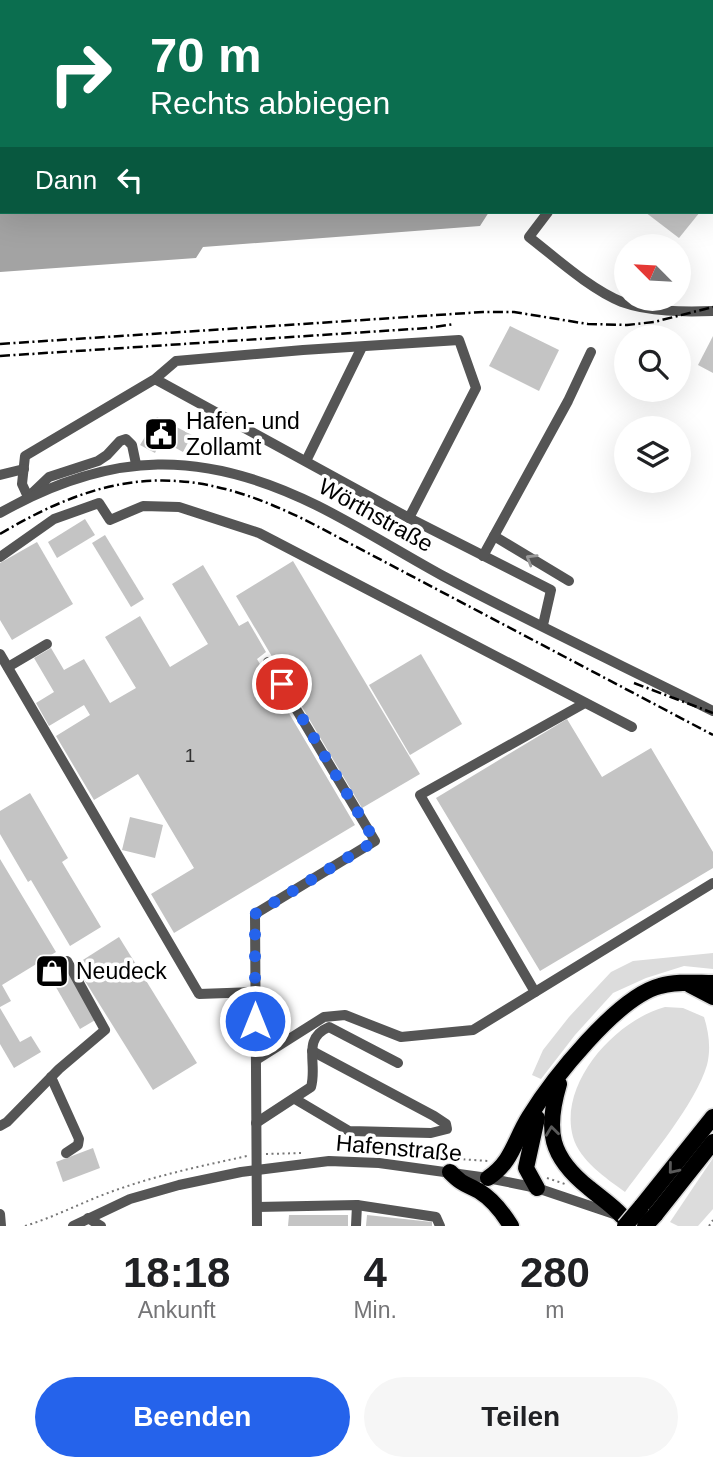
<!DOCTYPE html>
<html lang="de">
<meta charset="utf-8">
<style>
body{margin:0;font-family:Helvetica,sans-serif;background:#f6f6f6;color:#202124;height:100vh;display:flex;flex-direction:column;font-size:26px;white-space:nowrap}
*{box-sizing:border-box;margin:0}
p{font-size:23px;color:#757577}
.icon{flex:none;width:38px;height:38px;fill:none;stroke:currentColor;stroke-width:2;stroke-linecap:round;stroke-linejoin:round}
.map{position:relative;height:1226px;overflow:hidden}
.drawer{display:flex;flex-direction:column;background:#fff;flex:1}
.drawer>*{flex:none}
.banner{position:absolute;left:0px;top:0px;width:714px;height:214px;box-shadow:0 7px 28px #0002;background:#0b6e4f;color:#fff;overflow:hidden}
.needle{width:46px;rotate:294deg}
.controls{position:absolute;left:614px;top:234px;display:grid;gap:14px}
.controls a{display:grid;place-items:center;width:77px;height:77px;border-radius:50%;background:#fff;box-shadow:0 7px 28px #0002;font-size:35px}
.pin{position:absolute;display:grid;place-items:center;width:60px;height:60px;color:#fff;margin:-30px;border:4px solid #fff;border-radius:50%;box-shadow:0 2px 7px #0007}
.me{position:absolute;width:77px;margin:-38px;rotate:0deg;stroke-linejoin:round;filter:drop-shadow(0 0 5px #0008)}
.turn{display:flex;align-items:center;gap:24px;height:147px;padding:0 35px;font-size:32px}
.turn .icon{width:91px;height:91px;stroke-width:2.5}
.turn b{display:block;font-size:49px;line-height:60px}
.then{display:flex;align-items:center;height:66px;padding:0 35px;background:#0003;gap:14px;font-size:26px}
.eta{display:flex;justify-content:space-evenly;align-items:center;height:119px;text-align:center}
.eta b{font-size:42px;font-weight:800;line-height:49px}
.cta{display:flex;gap:14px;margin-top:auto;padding:14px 35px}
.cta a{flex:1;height:80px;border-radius:42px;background:#2563eb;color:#fff;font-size:28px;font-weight:800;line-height:80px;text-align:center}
.cta a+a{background:#f6f6f6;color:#202124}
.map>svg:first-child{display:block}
.green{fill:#dcdcdc}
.water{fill:#a3a3a3}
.building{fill:#c4c4c4}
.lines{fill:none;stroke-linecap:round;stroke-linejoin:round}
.highway-casing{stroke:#dbdbdb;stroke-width:19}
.path{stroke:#777;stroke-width:2;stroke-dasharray:2 3.5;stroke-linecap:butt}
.minor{stroke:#555;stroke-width:10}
.highway{stroke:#000;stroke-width:16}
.rail{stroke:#000;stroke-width:2.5;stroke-dasharray:10 3.5 2 3.5;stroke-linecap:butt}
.highway-bridge-casing{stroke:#dbdbdb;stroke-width:19;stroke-linecap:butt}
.highway-bridge{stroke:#000;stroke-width:16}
.oneway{stroke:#999}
.oneway2{stroke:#595959}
.route{stroke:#2563eb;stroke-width:12;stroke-dasharray:0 21.6}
.labels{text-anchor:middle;stroke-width:7;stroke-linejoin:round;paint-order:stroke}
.number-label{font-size:19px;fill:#313131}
.poi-label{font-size:23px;fill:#000;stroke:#fff;text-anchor:start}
.street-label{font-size:23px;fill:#000;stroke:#fff}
</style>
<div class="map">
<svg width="713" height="1226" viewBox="0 0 713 1226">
<rect width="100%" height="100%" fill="#fff"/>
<g class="green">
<path d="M713,953V969L684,966L646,978L613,993L575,1035L541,1079L532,1075L543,1050L569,1017L611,972L633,961Z"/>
<path d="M665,1007L683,1008L704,1017C709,1033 711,1049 707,1065C696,1103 649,1159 625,1192C606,1178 580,1161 573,1137C558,1083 616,1020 665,1007Z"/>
<path d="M713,1158V1209L698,1226H678L670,1222Z"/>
</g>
<path class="water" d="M0,0H647L2,2V212H489L480,226L203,247L196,258L0,272Z"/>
<g class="building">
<path d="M645,212H700L679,238Z"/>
<path d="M510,326L559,350L539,391L489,366Z"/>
<path d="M713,336V373L698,365Z"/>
<path d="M157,417L192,435L183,452L161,440L155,453L140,445Z"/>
<path d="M85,519L95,535L57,558L48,542Z"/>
<path d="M105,535L144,599L131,607L92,543Z"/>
<path d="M37,542L73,604L12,640L0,620V563Z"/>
<path d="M293,561L420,774L362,808L236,596Z"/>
<path d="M203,565L239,626L248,621L266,652L257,659L355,825L174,933L151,894L194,868L138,774L94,800L56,736L90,715L84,705L49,726L36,703L54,692L34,658L51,648L64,670L84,659L110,703L136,688L105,637L140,616L170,667L208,644L172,584Z"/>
<path d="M421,654L462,724L410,755L369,685Z"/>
<path d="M567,719L602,777L651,748L713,852V868L540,971L436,798Z"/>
<path d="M30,793L68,858L62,862L101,927L70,946L31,880L28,882L0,834V811Z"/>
<path d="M130,817L163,825L155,858L122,850Z"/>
<path d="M0,859L56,952L2,985L11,1001L0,1007Z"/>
<path d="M119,937L197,1063L153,1090L75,965Z"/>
<path d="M69,972L97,1019L80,1029L53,982Z"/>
<path d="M0,1008L20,1042L31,1036L41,1052L14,1068L0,1044Z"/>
<path d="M93,1148L100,1168L63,1182L56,1162Z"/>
<path d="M289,1215H348V1226H288Z"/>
<path d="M367,1215L432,1222V1226H366Z"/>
</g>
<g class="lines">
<g class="highway-casing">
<g id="highway">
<path d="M690,985L713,997"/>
<path d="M559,1084C545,1131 550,1157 589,1188C601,1198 612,1205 622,1216"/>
<path d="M537,1118L526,1168L537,1188"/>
<path d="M450,1172C463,1185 464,1183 479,1191C492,1199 503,1213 511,1226"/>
<path d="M488,1178C513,1161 514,1141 529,1117C552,1080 617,997 660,986C676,981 696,983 713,983"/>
<path d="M641,1207L713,1117"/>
<path d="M655,1215L713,1142"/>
</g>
</g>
<g class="path">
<path d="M629,2L631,0"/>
<path d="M266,1154L303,1153"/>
<path d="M403,1155L488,1161"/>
<path d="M547,1178L565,1184"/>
<path d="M25,1226C51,1218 75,1206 100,1196C148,1177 197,1167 247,1156"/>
<path d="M709,1226L713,1220"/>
</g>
<g class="minor">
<path d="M676,2L677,0"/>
<path d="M707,2L711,0"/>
<path d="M548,212L529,237C556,258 590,289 622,302C650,312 684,312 713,311"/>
<path d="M306,461L362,347"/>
<path d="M136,464L132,445L126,439L120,441L107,455L98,461L49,477L28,497L22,484L25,456L155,379L409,518L476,388L459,340L303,350L176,361L155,379"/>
<path d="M0,475L24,469"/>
<path d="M0,513C111,450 204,449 318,506C360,527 401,553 443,576C532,623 623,666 713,711"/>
<path d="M409,518L551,590L543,625"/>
<path d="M494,536L569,581"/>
<path d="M483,556L568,401L591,352"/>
<path d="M0,557L54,519L99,503L110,520L143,506L179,507L259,533L632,727"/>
<path d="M0,654L199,994L255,992"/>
<path d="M8,667L47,644"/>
<path d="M535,992L420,795L585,703"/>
<path d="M256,1060L324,1017L345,1015L401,1037L473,1030L713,883"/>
<path d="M51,1077L79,1139L78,1145L66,1153"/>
<path d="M295,1099L349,1131L431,1133L447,1129L446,1124L434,1116L312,1051"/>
<path d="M256,1123L311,1087C318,1063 301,1039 329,1027L398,1063"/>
<path d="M0,1126L7,1122L59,1069L105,1030L67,961"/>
<path d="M357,1205L436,1217L440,1226"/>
<path d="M257,1207L357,1205L356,1226"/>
<path d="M0,1214L1,1226"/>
<path d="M88,1218L101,1226"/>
<path d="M73,1226L130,1199L179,1185L241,1172L329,1161L379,1163L488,1178L537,1188L617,1215"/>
<path d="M257,1226L255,914L375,841L268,662"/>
</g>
<use href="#highway" class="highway"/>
<g class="rail">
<path d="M0,344L483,312H514L588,324L627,325L654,322L713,307"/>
<path d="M0,356L428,328L454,324"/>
<path d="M0,534C114,466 194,463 313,524L713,735"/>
<path d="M634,683L713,713"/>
</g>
<g class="highway-bridge-casing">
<g id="highway-bridge">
<path d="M625,1226L641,1207"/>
<path d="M645,1226L655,1215"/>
</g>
</g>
<use href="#highway-bridge" class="highway-bridge"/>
</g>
<defs><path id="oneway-chevron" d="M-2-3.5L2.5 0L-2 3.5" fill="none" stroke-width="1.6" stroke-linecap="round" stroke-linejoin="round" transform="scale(1.75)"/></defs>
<use class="oneway" href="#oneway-chevron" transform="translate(531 559) rotate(-149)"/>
<g class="oneway2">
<use href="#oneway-chevron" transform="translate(552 1131) rotate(-97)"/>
<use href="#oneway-chevron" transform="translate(673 1169) rotate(129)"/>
</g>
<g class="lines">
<path class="route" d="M255,1021V914L375,841L282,684"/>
</g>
<defs>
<g id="civic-square" transform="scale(1.75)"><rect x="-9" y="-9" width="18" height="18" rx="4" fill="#000" stroke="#fff"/><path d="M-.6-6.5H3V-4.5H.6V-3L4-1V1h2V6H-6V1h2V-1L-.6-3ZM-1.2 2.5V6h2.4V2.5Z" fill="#fff"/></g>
<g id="shop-square" transform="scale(1.75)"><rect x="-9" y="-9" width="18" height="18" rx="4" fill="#000" stroke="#fff"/><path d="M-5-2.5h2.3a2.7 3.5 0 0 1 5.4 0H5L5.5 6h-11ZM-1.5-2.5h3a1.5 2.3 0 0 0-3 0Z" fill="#fff"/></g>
</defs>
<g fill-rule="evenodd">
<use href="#civic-square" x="161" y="434"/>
<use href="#shop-square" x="52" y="971"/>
</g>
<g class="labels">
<g class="number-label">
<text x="190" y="762">1</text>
</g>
<g class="poi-label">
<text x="186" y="429">Hafen- und<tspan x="186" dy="26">Zollamt</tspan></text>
<text x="76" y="979">Neudeck</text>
</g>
<g class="street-label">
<text transform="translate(376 515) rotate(29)" y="8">Wörthstraße</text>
<text transform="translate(399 1148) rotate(5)" y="8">Hafenstraße</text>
</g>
</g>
</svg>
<div class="controls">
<a><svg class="needle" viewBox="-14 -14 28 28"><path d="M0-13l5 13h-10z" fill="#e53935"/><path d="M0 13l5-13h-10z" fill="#757577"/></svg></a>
<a><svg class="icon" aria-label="search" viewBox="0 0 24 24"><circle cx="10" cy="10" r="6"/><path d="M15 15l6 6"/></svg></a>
<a><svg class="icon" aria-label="layers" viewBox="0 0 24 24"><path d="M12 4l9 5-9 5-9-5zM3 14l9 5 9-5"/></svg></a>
</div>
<div class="pin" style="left:282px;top:684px;background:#d93025"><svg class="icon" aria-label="arrive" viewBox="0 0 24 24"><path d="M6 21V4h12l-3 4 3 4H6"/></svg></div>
<svg class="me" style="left:255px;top:1021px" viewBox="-20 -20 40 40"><circle r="17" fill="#2563eb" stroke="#fff" stroke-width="3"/><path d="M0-11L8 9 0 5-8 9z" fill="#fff"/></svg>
<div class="banner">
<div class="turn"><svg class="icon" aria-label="right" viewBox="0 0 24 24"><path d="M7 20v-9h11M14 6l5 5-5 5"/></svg><div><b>70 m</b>Rechts abbiegen</div></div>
<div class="then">Dann<svg class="icon" aria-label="left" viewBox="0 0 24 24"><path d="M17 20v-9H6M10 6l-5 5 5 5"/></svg></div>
</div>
</div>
<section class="drawer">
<div class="eta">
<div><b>18:18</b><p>Ankunft</p></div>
<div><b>4</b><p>Min.</p></div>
<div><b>280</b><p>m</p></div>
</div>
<div class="cta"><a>Beenden</a><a>Teilen</a></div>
</section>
